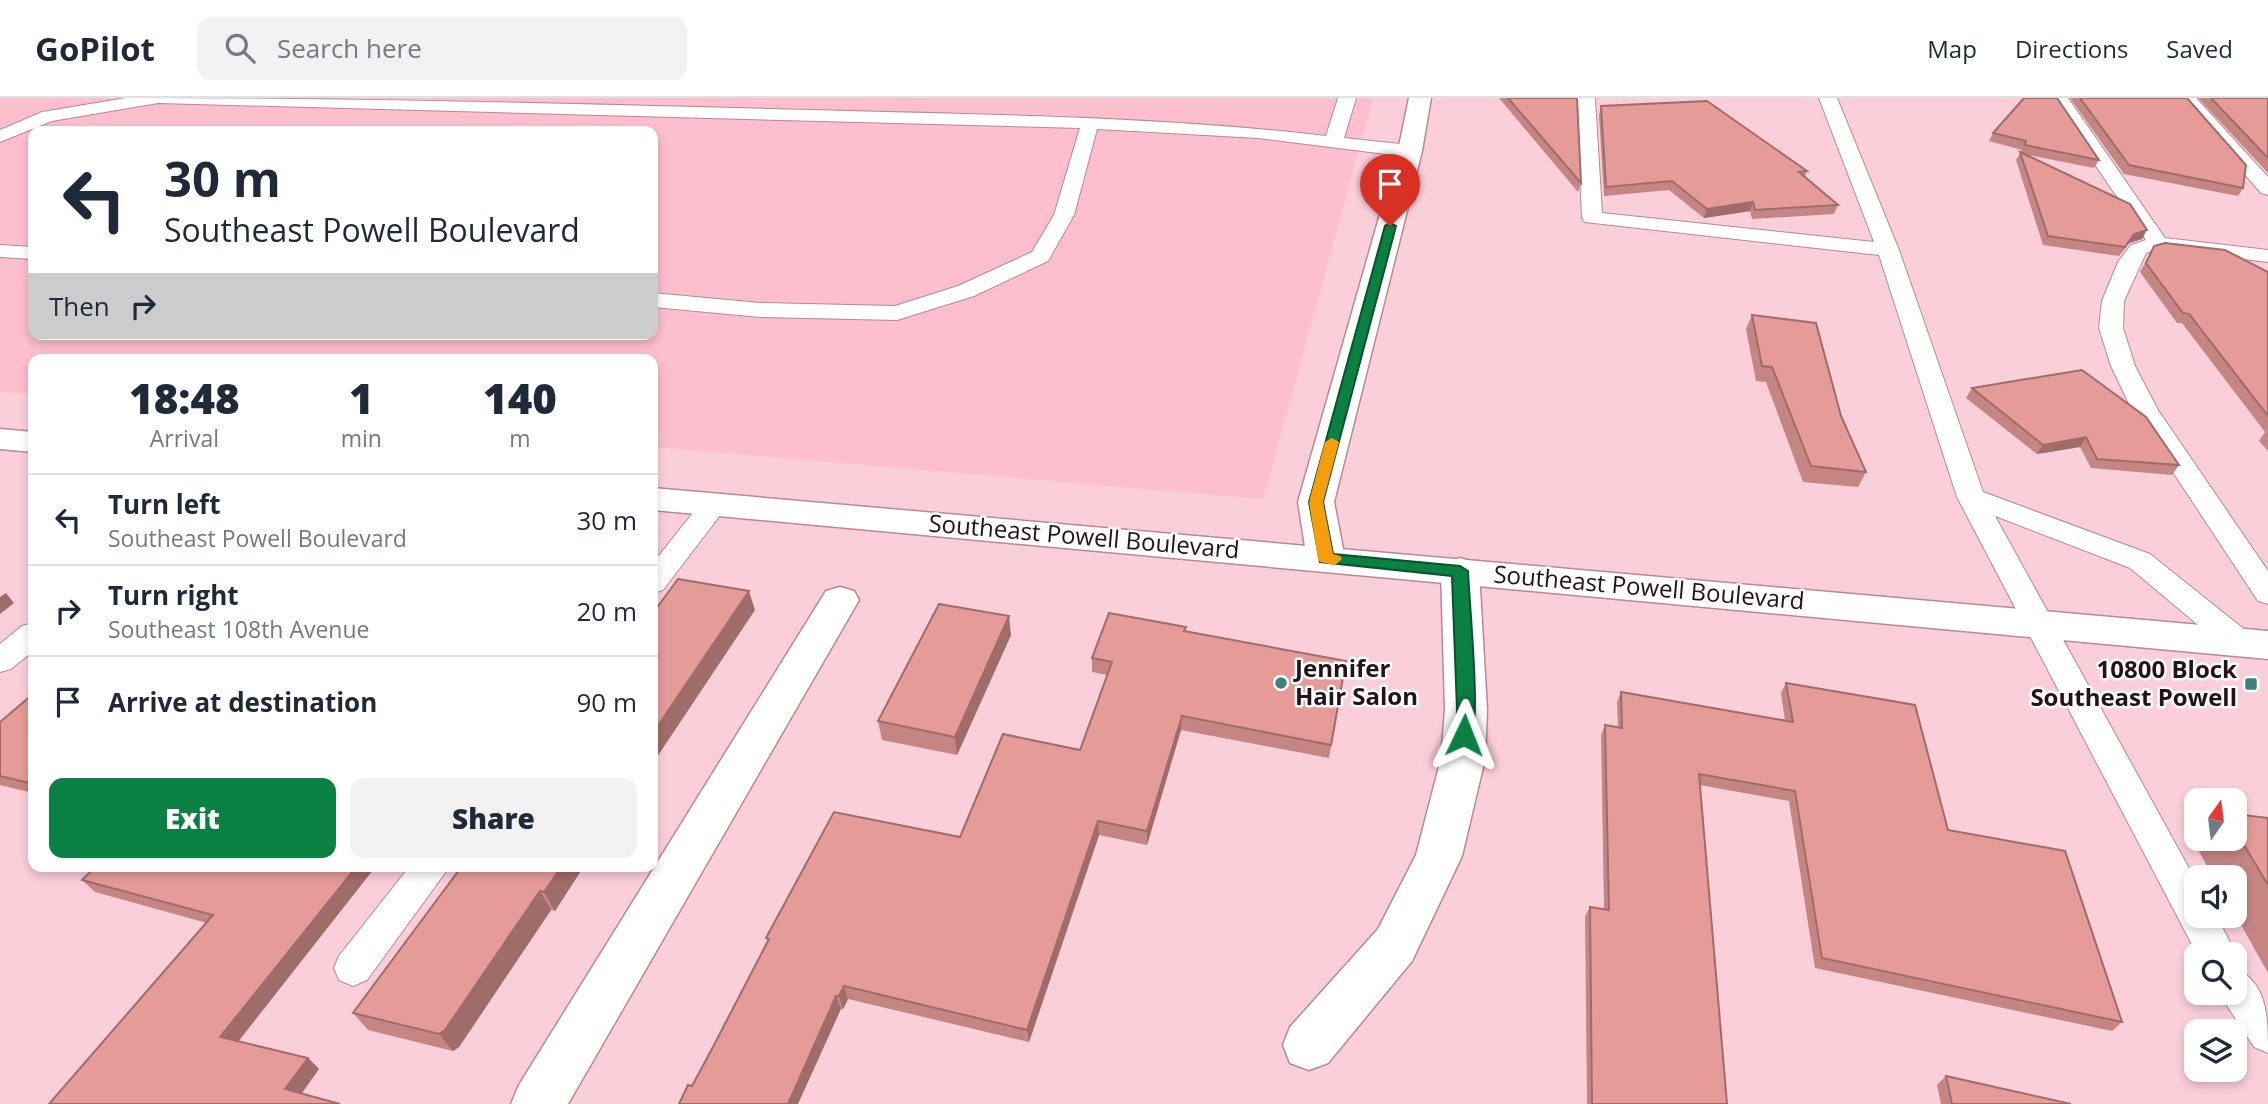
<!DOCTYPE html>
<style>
body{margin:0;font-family:"Open Sans",sans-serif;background:#f2f2f3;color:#1f2937;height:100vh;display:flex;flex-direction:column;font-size:26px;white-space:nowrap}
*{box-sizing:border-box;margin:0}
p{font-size:23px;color:#747a83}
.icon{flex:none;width:38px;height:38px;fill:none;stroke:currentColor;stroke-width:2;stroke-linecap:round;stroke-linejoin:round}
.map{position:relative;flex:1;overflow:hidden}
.details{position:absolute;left:28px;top:256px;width:630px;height:518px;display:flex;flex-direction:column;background:#fff;border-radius:14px;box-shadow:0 4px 10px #0003}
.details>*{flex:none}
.banner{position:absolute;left:28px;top:28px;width:630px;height:214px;border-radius:14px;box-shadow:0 4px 10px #0003;background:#fff;color:#1f2937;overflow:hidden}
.needle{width:46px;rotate:14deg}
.buttons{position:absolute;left:2184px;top:690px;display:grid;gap:14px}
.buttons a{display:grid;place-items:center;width:63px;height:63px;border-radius:14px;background:#fff;box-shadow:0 4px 10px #0003;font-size:35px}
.pin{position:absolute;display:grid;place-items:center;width:60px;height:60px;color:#fff;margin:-72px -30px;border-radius:50% 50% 50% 0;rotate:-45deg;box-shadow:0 0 7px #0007}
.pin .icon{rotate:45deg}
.me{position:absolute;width:77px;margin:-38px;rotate:2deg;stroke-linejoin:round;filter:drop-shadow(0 0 5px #0008)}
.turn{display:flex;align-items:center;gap:24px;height:147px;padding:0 21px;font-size:32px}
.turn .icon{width:91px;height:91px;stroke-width:2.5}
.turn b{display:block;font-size:49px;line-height:60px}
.then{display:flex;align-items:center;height:66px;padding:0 21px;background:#0003;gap:14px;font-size:26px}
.eta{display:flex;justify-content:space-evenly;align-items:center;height:119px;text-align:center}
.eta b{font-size:42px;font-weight:800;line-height:49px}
.button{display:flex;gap:14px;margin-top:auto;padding:14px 21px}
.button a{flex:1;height:80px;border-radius:14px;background:#0b8043;color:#fff;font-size:28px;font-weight:800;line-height:80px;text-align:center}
.button a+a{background:#f2f2f3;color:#1f2937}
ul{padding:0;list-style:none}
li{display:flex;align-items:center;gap:21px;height:91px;padding:0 21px;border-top:2px solid #e0e1e3}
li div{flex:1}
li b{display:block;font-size:26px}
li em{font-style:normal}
header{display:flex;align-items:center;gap:42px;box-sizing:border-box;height:98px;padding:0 35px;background:#fff;border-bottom:2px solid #e0e1e3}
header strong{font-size:33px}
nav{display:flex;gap:38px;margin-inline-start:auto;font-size:24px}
.search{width:490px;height:63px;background:#f2f2f3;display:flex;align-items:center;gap:18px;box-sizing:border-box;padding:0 24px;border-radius:14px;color:#747a83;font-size:26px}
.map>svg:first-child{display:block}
.built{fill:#fdbece;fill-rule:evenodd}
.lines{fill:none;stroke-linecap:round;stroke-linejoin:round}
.service-casing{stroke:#ba8794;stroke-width:2}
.minor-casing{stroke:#ba8794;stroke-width:3}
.primary-casing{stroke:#ba8794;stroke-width:3}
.service{fill:#fff;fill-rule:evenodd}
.minor{fill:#fff;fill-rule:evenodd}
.primary{fill:#fff;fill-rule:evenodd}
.wall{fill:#c58583}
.shaded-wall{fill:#a06c6a}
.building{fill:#e59b98;stroke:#a06c6a;stroke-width:2}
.route{fill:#0b8043;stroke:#07532c;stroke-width:2}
.slow{fill:#f59e0b}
.poi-dot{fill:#3e8379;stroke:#fdfdfd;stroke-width:2.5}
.labels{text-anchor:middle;stroke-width:5;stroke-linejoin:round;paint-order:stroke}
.street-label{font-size:24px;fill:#251217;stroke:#fdfdfd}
.poi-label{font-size:24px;font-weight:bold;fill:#251217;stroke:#fdfdfd;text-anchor:start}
</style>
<header>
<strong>GoPilot</strong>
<div class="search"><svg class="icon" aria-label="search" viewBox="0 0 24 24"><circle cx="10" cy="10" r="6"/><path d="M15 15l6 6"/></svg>Search here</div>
<nav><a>Map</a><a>Directions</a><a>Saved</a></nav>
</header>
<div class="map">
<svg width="2268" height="1006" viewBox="0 0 2268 1006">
<rect width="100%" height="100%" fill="#fbcfd9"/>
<path class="built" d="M0,0H1373L1263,401L653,349V261H33V296L0,294ZM33,33H653V236H33Z"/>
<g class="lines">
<g class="service-casing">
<g id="service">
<path d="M126,0C355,0 584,6 814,12C985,17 1156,18 1326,38L1338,0H1356L1344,40L1410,47L1419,53L1410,59L1258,40L1097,31L1074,117L1048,163L974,198L897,222L760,219L653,209V195L760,205L895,208L958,188L1032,154L1054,117L1080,30L158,5L52,23L0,44V32L42,14Z"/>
<path d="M1577,0H1595L1602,115L1874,144L1819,0H1837L1899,152L1983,394L2150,456L2250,536L2254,544L2250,552L2239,555L2228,552L2130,470L1995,418L2196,783V817H2216L2236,856L2235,859V856H2197L1957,399L1879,157L1585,124L1582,120Z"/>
<path d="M2050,0H2068L2165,140L2268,152V164L2159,151L2146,155L2124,203L2123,230L2135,268L2158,312L2268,473V506L2258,503L2132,312L2111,268L2099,230L2102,203L2118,164L2131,147L2146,142Z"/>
<path d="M2178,0H2196L2268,79V97L2261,95Z"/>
<path d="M0,147L33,149V161L0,159Z"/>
<path d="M714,398L724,401L728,407L663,492L653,495V465L704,401Z"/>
<path d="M33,525V553L11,571L0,574V546L22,528Z"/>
<path d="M410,768H450L367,882L353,888L339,882L334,870L339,858Z"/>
<path d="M2235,870C2268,885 2268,920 2268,955L2254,949L2218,894H2235Z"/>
</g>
</g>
<g class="minor-casing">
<g id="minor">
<path d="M1409,0H1431L1422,53L1334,404L1345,461L1339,470L1326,473L1313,470L1307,461L1298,404L1398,53Z"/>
<path d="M1460,460L1473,464L1479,473L1487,612L1485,661L1462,758L1412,863L1328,965L1309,972L1290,965L1283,947L1290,929L1378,831L1416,757L1441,661L1445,612L1441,473L1447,464Z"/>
<path d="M840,489L854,493L859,502L568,1006H511L519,987L826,493Z"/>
</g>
</g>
<g class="primary-casing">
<g id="primary">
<path d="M0,331L33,334V354L0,351Z"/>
<path d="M653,390L2268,533V561L653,412Z"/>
</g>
</g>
<use href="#service" class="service"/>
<use href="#minor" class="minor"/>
<use href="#primary" class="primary"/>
</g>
<g class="wall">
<path d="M1499,0H1577L1581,85L1578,94Z"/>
<path d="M2070,0H2187L2243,90L2238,98L2124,76Z"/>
<path d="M2198,0H2268V75Z"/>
<path d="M1601,8L1807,73L1805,78L1838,107L1834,116L1752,121L1750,113L1704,120L1669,92L1604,98L1599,17Z"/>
<path d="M1993,35L2099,62L2094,70L2028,57L2142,141L2129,145L2119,158L2043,147L2016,62L2022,52L1989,43Z"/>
<path d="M2154,148L2268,174V353L2259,343L2265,334L2182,225H2177L2140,174Z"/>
<path d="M1752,217L1841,318L1866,374L1858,389L1803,384L1766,284L1756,283L1746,231Z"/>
<path d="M1972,290L2179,367L2172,377L2091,370L2080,349L2037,356L1966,300Z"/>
<path d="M1185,534L1346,563L1329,660L1181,632L1147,747L1099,737L1029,944L848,901L843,911H841L692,988L768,843L766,840L960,739L1080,652L1107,577L1092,574V560Z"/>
<path d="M1011,537L957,657L882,642L878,623Z"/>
<path d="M1786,585L1948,732L2122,924L2112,933L1815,870L1789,703L1700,687L1727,1006H1587L1585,818L1590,809L1604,811L1601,637L1605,627L1618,629L1617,604L1621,594L1785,623L1781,595Z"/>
<path d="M33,596V695L0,687V624Z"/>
<path d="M2235,716L2268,720V875L2235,816V779H2213L2195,746L2200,740H2235Z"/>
<path d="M96,768H376L238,944L308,960L319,971L49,1006L207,825L95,794L82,782Z"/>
<path d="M462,768H584L555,813L551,812L459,949L453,953L368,932L353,915Z"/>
<path d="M1946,978L2071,1006H1941L1937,987Z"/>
</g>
<g class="shaded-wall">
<path d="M1753,104L1750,113L1704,120L1707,111Z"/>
<path d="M2147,132L2142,141L2129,145L2119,158L2134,136Z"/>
<path d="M2086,339L2080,349L2037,356L2043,347Z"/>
<path d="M749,493L755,512L653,665V635Z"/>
<path d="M6,495L14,505L0,516V499Z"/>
<path d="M1009,518L1011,537L957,657L955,639Z"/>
<path d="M1182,618L1181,632L1147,747V733Z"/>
<path d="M1098,723L1099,737L1029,944L1027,932Z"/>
<path d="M357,768H376L232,951L220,939Z"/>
<path d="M562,768H584L555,813L544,794Z"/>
<path d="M540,793L551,812L459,949L453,953L439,936Z"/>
<path d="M844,888L848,901L843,911L839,898Z"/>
<path d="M836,898L841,911L798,1006H788Z"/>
<path d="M308,960L319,971L297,1002L285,991Z"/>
</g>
<g class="building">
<path d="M1508,0H1577L1581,85Z"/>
<path d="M2024,0H2057L2099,62L2025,47L2026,43L1993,35Z"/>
<path d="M2080,0H2187L2246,67L2243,90L2129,67Z"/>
<path d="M2211,0H2268V60Z"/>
<path d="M1707,3L1807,73L1799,74L1838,107L1755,112L1753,104L1707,111L1672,83L1606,89L1601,8Z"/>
<path d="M2020,54L2130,106L2147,132L2134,136L2125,149L2048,138Z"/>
<path d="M2165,145L2225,152L2268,174V318L2189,216L2183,215L2146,165L2154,148Z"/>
<path d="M1752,217L1816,225L1841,318L1866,374L1811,368L1772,269L1762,268Z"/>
<path d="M2082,272L2146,319L2179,367L2097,361L2086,339L2043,347L1972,290Z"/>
<path d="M678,481L749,493L653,635V515Z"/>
<path d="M939,506L1009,518L955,639L878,623Z"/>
<path d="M1109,515L1186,529L1184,533L1346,563L1331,647L1182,618L1147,733L1098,723L1027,932L844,888L839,898H836L788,1006H679L688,987L692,988L714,947L769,841L766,840L834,714L960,739L1003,636L1080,652L1112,564L1092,560Z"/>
<path d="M1786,585L1915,607L1948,732L2065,753L2122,924L1822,860L1795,693L1699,676L1727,1006H1592L1590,809L1609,812L1605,627L1622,630L1621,594L1793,624Z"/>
<path d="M33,596V686L0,678V624Z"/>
<path d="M2235,716L2268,720V787L2235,732Z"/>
<path d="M96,768H357L220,939L308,960L285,991L340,1006H49L213,817L82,782Z"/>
<path d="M462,768H562L544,794L540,793L445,932L439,936L353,915Z"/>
<path d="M1946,978L2071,1006H1952Z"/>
</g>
<path class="route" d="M1390,125L1396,128L1323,404L1333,456L1460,468L1468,473C1469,502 1481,623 1471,642H1458L1456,637L1457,612L1452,478L1320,464L1309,404L1385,128Z"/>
<path class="slow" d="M1332,340L1339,344L1323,404L1333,456L1340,458L1342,461L1335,467L1320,464L1318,461L1309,404L1325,344Z"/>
<g class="poi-dot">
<circle cx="1281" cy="585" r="7"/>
<rect x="2244" y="579" width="14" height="14" rx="3.5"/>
</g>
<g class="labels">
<g class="street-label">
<text transform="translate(1084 439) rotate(5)" y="8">Southeast Powell Boulevard</text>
<text transform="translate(1649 490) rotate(5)" y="8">Southeast Powell Boulevard</text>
</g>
<g class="poi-label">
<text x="1295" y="579">Jennifer<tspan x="1295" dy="28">Hair Salon</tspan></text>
<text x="2237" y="580" text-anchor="end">10800 Block<tspan x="2237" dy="28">Southeast Powell</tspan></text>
</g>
</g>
</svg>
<div class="buttons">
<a><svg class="needle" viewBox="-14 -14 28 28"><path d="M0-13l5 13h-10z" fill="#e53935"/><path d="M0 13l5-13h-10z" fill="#747a83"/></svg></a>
<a><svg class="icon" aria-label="sound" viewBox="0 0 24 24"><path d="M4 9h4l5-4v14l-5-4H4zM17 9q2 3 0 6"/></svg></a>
<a><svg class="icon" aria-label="search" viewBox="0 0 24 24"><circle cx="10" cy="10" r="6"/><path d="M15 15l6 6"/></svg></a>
<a><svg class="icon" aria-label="layers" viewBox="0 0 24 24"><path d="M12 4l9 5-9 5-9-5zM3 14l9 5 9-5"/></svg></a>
</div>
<div class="pin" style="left:1390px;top:128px;background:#d93025"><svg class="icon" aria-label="arrive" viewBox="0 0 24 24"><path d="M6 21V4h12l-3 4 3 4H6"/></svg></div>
<svg class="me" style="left:1464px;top:637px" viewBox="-20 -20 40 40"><path d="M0-17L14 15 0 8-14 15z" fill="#0b8043" stroke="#fff" stroke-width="4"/></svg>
<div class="banner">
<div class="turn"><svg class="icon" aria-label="left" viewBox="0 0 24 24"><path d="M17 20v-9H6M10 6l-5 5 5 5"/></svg><div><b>30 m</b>Southeast Powell Boulevard</div></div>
<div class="then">Then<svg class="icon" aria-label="right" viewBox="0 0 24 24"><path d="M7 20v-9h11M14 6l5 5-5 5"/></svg></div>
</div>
<section class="details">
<div class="eta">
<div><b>18:48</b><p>Arrival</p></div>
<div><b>1</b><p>min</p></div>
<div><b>140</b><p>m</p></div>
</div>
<ul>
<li><svg class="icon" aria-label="left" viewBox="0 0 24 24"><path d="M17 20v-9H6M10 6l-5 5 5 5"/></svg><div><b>Turn left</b><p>Southeast Powell Boulevard</p></div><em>30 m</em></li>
<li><svg class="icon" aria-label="right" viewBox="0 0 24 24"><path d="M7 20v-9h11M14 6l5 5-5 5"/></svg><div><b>Turn right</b><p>Southeast 108th Avenue</p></div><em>20 m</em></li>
<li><svg class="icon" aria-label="arrive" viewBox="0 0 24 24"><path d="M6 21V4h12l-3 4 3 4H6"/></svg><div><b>Arrive at destination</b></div><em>90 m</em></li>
</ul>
<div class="button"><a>Exit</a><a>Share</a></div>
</section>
</div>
